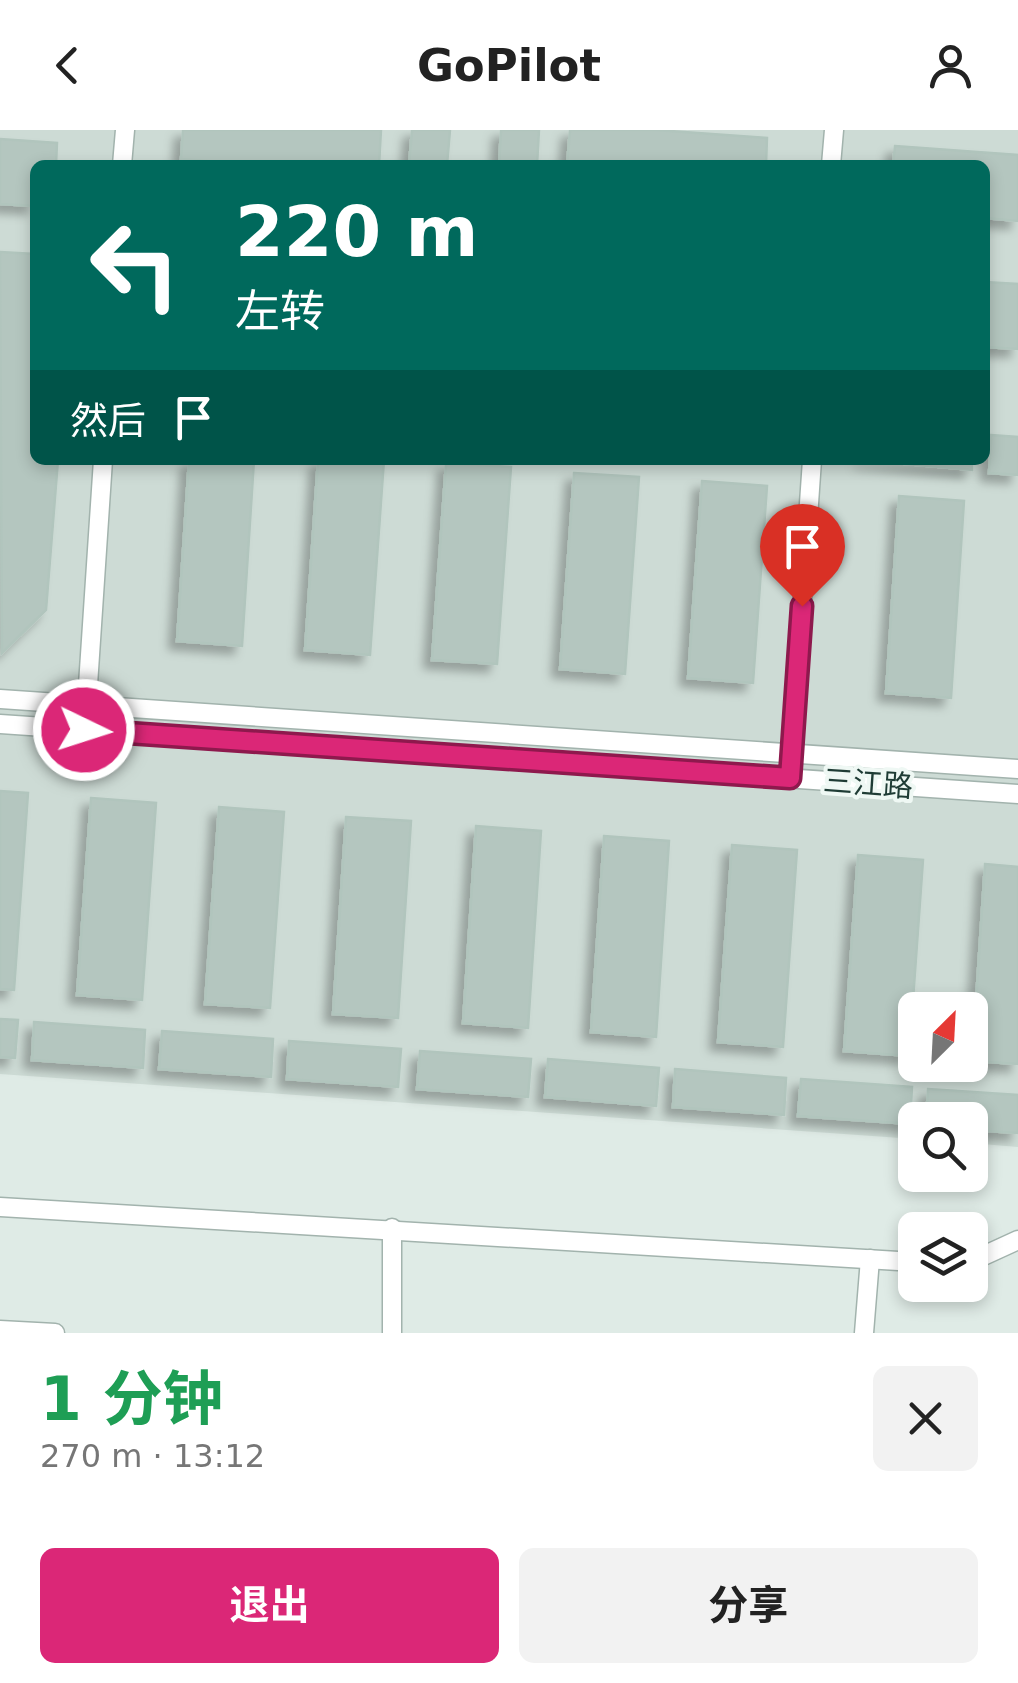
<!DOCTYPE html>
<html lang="zh">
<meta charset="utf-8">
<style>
body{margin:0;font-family:"DejaVu Sans","Noto Sans SC",sans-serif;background:#f2f2f2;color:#222;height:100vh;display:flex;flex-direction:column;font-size:38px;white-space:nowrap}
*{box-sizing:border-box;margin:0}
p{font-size:32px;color:#767676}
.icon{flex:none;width:55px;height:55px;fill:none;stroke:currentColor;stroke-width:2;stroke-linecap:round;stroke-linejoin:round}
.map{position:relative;height:1203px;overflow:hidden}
.details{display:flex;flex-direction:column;background:#fff;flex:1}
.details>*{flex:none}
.hud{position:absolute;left:30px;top:30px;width:960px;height:305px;border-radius:15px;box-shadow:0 5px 15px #0003;background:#00695c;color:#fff;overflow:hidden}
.needle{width:65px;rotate:24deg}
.buttons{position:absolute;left:898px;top:862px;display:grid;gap:20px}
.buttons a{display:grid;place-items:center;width:90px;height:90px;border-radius:15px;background:#fff;box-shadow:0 5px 15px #0003;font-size:50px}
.pin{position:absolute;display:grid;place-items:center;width:85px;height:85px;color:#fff;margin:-102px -42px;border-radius:50% 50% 50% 0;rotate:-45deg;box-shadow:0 0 10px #0007}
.pin .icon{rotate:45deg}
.me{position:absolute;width:110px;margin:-55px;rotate:94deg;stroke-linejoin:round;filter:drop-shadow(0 0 8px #0008)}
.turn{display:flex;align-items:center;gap:35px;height:210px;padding:0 40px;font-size:45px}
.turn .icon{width:130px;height:130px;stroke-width:2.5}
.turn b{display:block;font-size:70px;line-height:85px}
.then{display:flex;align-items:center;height:95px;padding:0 40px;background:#0003;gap:20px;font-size:38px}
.round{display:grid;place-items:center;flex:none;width:105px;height:105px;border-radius:15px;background:#f2f2f2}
.summary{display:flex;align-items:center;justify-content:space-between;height:170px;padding:0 40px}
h1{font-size:60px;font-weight:700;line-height:75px;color:#1e9e55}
.button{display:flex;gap:20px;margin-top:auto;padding:20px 40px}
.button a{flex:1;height:115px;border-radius:15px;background:#db2777;color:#fff;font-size:40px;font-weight:700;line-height:115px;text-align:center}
.button a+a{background:#f2f2f2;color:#222}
header{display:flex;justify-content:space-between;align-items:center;height:130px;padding:0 40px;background:#fff;font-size:45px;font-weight:700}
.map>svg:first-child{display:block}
.built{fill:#cddbd5;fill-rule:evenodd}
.building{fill:#b4c6bf;stroke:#b1c5bd;stroke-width:2.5;filter:url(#shadow)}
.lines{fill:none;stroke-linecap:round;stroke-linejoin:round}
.minor-casing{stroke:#a2b3ad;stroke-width:21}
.minor{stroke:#fff;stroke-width:18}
.route-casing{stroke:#8e194d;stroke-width:25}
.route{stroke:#db2777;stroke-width:18}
.labels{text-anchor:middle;stroke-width:8;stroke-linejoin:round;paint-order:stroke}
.street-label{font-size:30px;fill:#1f3c35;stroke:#eff8f4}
</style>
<header><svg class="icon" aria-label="back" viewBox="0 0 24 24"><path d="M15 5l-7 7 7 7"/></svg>GoPilot<svg class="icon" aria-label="person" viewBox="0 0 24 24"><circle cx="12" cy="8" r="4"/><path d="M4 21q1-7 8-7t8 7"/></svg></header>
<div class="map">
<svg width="1018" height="1203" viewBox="0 0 1018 1203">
<defs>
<filter id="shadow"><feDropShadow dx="-8" dy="8" stdDeviation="5" flood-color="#0004"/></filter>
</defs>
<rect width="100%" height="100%" fill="#dfebe6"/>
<path class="built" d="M0,0H1018V1017L970,1013V990H915V1009L0,944ZM35,35H985V330H35ZM915,880H970V935H915Z"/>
<g class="building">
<path d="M183,0H381L379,35H258L181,29Z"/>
<path d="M412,0H450L447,35H409Z"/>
<path d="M501,0H539L537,35H499Z"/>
<path d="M570,0H656L767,8L766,35H567Z"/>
<path d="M0,9L57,13L56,35H35V76L0,74Z"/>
<path d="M895,16L1018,25V91L985,88V35H893Z"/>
<path d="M0,122L35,124V330H58L46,480L2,523Z"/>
<path d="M985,152L1018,154V219L985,217Z"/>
<path d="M991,305L1018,307V345L989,343Z"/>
<path d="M189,330H254L242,516L177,511Z"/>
<path d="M318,330H384L370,525L305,520Z"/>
<path d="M861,330H972V340Z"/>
<path d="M446,333L511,337L497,534L432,530Z"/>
<path d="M574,343L639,347L625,544L560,539Z"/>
<path d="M702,351L767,356L753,553L688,548Z"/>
<path d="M899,366L964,371L951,568L886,563Z"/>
<path d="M0,661L28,663L14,860L0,859Z"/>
<path d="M91,668L156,673L142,870L77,865Z"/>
<path d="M219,677L284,682L270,878L205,874Z"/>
<path d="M346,687L411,691L398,888L333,884Z"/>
<path d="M476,696L541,701L528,898L463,893Z"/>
<path d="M604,706L669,711L656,907L591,902Z"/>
<path d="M732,715L797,720L783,917L718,912Z"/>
<path d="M858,725L923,730L909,926L844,921Z"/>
<path d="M985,734L1018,737V934L972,931Z"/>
<path d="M0,889L18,890L15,928L0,927Z"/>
<path d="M34,892L145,900L143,938L32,930Z"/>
<path d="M162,901L273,909L271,947L159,939Z"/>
<path d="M289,911L401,919L398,957L287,949Z"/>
<path d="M420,921L531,929L528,967L417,959Z"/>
<path d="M548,929L659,938L656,976L545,967Z"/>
<path d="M675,939L786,948L784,985L673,977Z"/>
<path d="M801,949L912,957L910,994L798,986Z"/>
<path d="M928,959L1018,965V1003L970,1000V990H926Z"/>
</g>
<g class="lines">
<g class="minor-casing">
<g id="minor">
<path d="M122,35L125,0"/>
<path d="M831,35L834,0"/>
<path d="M0,569L1018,639"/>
<path d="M86,585L103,330"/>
<path d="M0,594L1018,664"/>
<path d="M791,634L812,330"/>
<path d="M0,1077L915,1132"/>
<path d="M970,1132L1018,1110"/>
<path d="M0,1200L55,1203"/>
<path d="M392,1203V1098"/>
<path d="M864,1203L870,1129"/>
</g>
</g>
<use href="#minor" class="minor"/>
</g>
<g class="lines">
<g class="route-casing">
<path id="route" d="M84,600L790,648L802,476"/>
</g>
<use href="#route" class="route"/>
</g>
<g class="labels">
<g class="street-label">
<text transform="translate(868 654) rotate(4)" y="10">三江路</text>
</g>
</g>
</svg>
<div class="buttons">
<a><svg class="needle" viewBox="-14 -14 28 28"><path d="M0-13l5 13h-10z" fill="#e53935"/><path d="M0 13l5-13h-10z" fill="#767676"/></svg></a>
<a><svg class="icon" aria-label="search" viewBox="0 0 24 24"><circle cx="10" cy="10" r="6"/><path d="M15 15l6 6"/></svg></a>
<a><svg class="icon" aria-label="layers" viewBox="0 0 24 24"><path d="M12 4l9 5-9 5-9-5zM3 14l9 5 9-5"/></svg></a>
</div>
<div class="pin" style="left:802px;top:476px;background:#d93025"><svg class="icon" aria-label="arrive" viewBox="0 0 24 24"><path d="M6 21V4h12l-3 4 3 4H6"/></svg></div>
<svg class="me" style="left:84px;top:600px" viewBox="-20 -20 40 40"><circle r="17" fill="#db2777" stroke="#fff" stroke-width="3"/><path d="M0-11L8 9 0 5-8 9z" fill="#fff"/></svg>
<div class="hud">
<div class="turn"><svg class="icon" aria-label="left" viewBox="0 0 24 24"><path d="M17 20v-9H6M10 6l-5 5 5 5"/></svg><div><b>220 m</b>左转</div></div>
<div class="then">然后<svg class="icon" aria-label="arrive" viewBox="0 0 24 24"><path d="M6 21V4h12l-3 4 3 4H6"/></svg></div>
</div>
</div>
<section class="details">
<div class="summary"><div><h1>1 分钟</h1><p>270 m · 13:12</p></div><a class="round"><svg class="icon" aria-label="close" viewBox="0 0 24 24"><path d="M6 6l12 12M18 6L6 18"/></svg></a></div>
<div class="button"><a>退出</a><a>分享</a></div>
</section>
